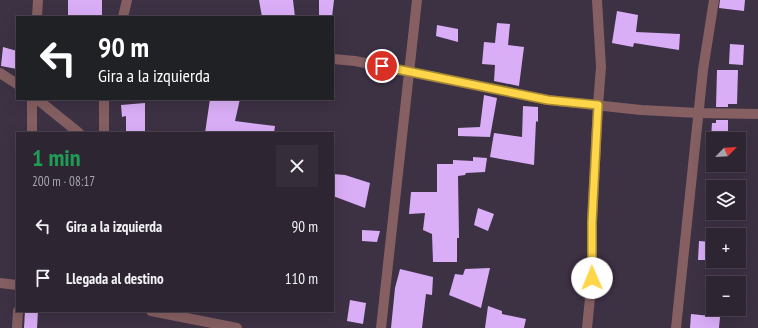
<!DOCTYPE html>
<html lang="es">
<meta charset="utf-8">
<style>
body{margin:0;font-family:"PT Sans Narrow",sans-serif;background:#362d3b;color:#f1f3f6;height:100vh;display:flex;flex-direction:column;font-size:15px;white-space:nowrap}
*{box-sizing:border-box;margin:0}
p{font-size:13px;color:#a7a5ac}
.icon{flex:none;width:22px;height:22px;fill:none;stroke:currentColor;stroke-width:2;stroke-linecap:round;stroke-linejoin:round}
.map{position:relative;flex:1;overflow:hidden}
.panel{position:absolute;left:16px;top:132px;width:318px;height:180px;display:flex;flex-direction:column;background:#2e2533;border-radius:0px;box-shadow:0 4px 16px #0002,0 0 0 1px #49424e}
.panel>*{flex:none}
.guide{position:absolute;left:16px;top:16px;width:318px;height:84px;border-radius:0px;box-shadow:0 4px 16px #0002,0 0 0 1px #49424e;background:#202124;color:#fff;overflow:hidden}
.needle{width:26px;rotate:66deg}
.controls{position:absolute;left:706px;top:132px;display:grid;gap:8px}
.controls a{display:grid;place-items:center;width:40px;height:40px;border-radius:0px;background:#2e2533;box-shadow:0 4px 16px #0002,0 0 0 1px #49424e;font-size:20px}
.pin{position:absolute;display:grid;place-items:center;width:34px;height:34px;color:#fff;margin:-17px;border:2px solid #fff;border-radius:50%;box-shadow:0 1px 4px #0007}
.me{position:absolute;width:44px;margin:-22px;rotate:359deg;stroke-linejoin:round;filter:drop-shadow(0 0 3px #0008)}
.turn{display:flex;align-items:center;gap:14px;height:84px;padding:0 16px;font-size:18px}
.turn .icon{width:52px;height:52px;stroke-width:2.5}
.turn b{display:block;font-size:28px;line-height:34px}
.round{display:grid;place-items:center;flex:none;width:42px;height:42px;border-radius:0px;background:#362d3b}
.head{display:flex;align-items:center;justify-content:space-between;height:68px;padding:0 16px}
h1{font-size:24px;font-weight:700;line-height:30px;color:#1e9e55}
ul{padding:0;list-style:none}
li{display:flex;align-items:center;gap:12px;height:52px;padding:0 16px}
li div{flex:1}
li b{display:block;font-size:15px}
li em{font-style:normal}
.map>svg:first-child{display:block}
.building{fill:#daaef7}
.lines{fill:none;stroke-linecap:round;stroke-linejoin:round}
.street{stroke:#855f62;stroke-width:10}
.route-casing{stroke:#a68a30;stroke-width:10}
.route{stroke:#ffd54a;stroke-width:7}
</style>
<div class="map">
<svg width="758" height="328" viewBox="0 0 758 328">
<rect width="100%" height="100%" fill="#3d3144"/>
<g class="building">
<rect x="68" y="0" width="34" height="17"/>
<path d="M259,0H293L295,17H262Z"/>
<path d="M319,0H334L332,17L319,16Z"/>
<path d="M720,0H745L744,11L719,8Z"/>
<path d="M617,11L638,15L636,32L680,34L679,50L634,43L633,47L612,43Z"/>
<path d="M497,23L510,24L508,45L524,47L519,86L494,81L495,65L482,64L484,42L495,43Z"/>
<path d="M437,25L458,29V42L436,36Z"/>
<path d="M730,44L744,45L743,65L729,64Z"/>
<path d="M3,47L17,51V69L1,66Z"/>
<path d="M717,70H738L737,104H728V107H716Z"/>
<path d="M484,95L497,98L490,137L458,136V128L480,127Z"/>
<path d="M210,99H240L235,121L275,126L274,133H205Z"/>
<path d="M145,103V133H126V116L122,117L121,105Z"/>
<path d="M523,106L538,107V122L536,121L534,165L490,157L494,133L522,137Z"/>
<path d="M716,120H728V139H711L712,123H716Z"/>
<path d="M473,157L487,158L485,172L466,173L465,175L458,176L459,238H457V262H433L432,234L423,230L425,213L409,214L411,192H437V164H453V160L473,161Z"/>
<path d="M333,174L345,175L370,183L365,208L333,196Z"/>
<path d="M478,208L494,214L488,231L474,225Z"/>
<path d="M362,230L380,231L377,242L362,241Z"/>
<path d="M699,241L712,242V260H698Z"/>
<path d="M490,268L481,308L449,295L455,274L463,275L465,269Z"/>
<path d="M400,269L433,277L432,295L426,294L422,328H391L395,288Z"/>
<path d="M350,300L366,303L363,324L347,321Z"/>
<path d="M488,306L502,311V314L526,319L524,328H485Z"/>
<path d="M25,311H38L37,328H24Z"/>
<path d="M691,314L720,317L719,328H690Z"/>
</g>
<g class="lines">
<g class="street">
<path d="M37,17L38,0"/>
<path d="M123,17L127,0"/>
<path d="M333,59L355,61L548,100L641,110L698,113L758,114"/>
<path d="M0,73L17,84"/>
<path d="M32,99V133"/>
<path d="M37,99L79,133"/>
<path d="M104,99V133"/>
<path d="M0,283L17,285"/>
<path d="M151,311L237,328"/>
<path d="M17,328L18,311"/>
<path d="M381,328L417,0"/>
<path d="M587,328L592,278V222L598,105L601,67L597,0"/>
<path d="M676,328L703,70L714,0"/>
</g>
</g>
<g class="lines">
<g class="route-casing">
<path id="route" d="M382,66L548,100L598,105L592,222V278"/>
</g>
<use href="#route" class="route"/>
</g>
</svg>
<div class="controls">
<a><svg class="needle" viewBox="-14 -14 28 28"><path d="M0-13l5 13h-10z" fill="#e53935"/><path d="M0 13l5-13h-10z" fill="#a7a5ac"/></svg></a>
<a><svg class="icon" aria-label="layers" viewBox="0 0 24 24"><path d="M12 4l9 5-9 5-9-5zM3 14l9 5 9-5"/></svg></a>
<a>+</a>
<a>−</a>
</div>
<div class="pin" style="left:382px;top:66px;background:#d93025"><svg class="icon" aria-label="arrive" viewBox="0 0 24 24"><path d="M6 21V4h12l-3 4 3 4H6"/></svg></div>
<svg class="me" style="left:592px;top:278px" viewBox="-20 -20 40 40"><circle r="19" fill="#fff"/><path d="M0-13L10 11 0 6-10 11z" fill="#ffd54a"/></svg>
<div class="guide">
<div class="turn"><svg class="icon" aria-label="left" viewBox="0 0 24 24"><path d="M17 20v-9H6M10 6l-5 5 5 5"/></svg><div><b>90 m</b>Gira a la izquierda</div></div>
</div>
<section class="panel">
<div class="head"><div><h1>1 min</h1><p>200 m · 08:17</p></div><a class="round"><svg class="icon" aria-label="close" viewBox="0 0 24 24"><path d="M6 6l12 12M18 6L6 18"/></svg></a></div>
<ul>
<li><svg class="icon" aria-label="left" viewBox="0 0 24 24"><path d="M17 20v-9H6M10 6l-5 5 5 5"/></svg><div><b>Gira a la izquierda</b></div><em>90 m</em></li>
<li><svg class="icon" aria-label="arrive" viewBox="0 0 24 24"><path d="M6 21V4h12l-3 4 3 4H6"/></svg><div><b>Llegada al destino</b></div><em>110 m</em></li>
</ul>
</section>
</div>
